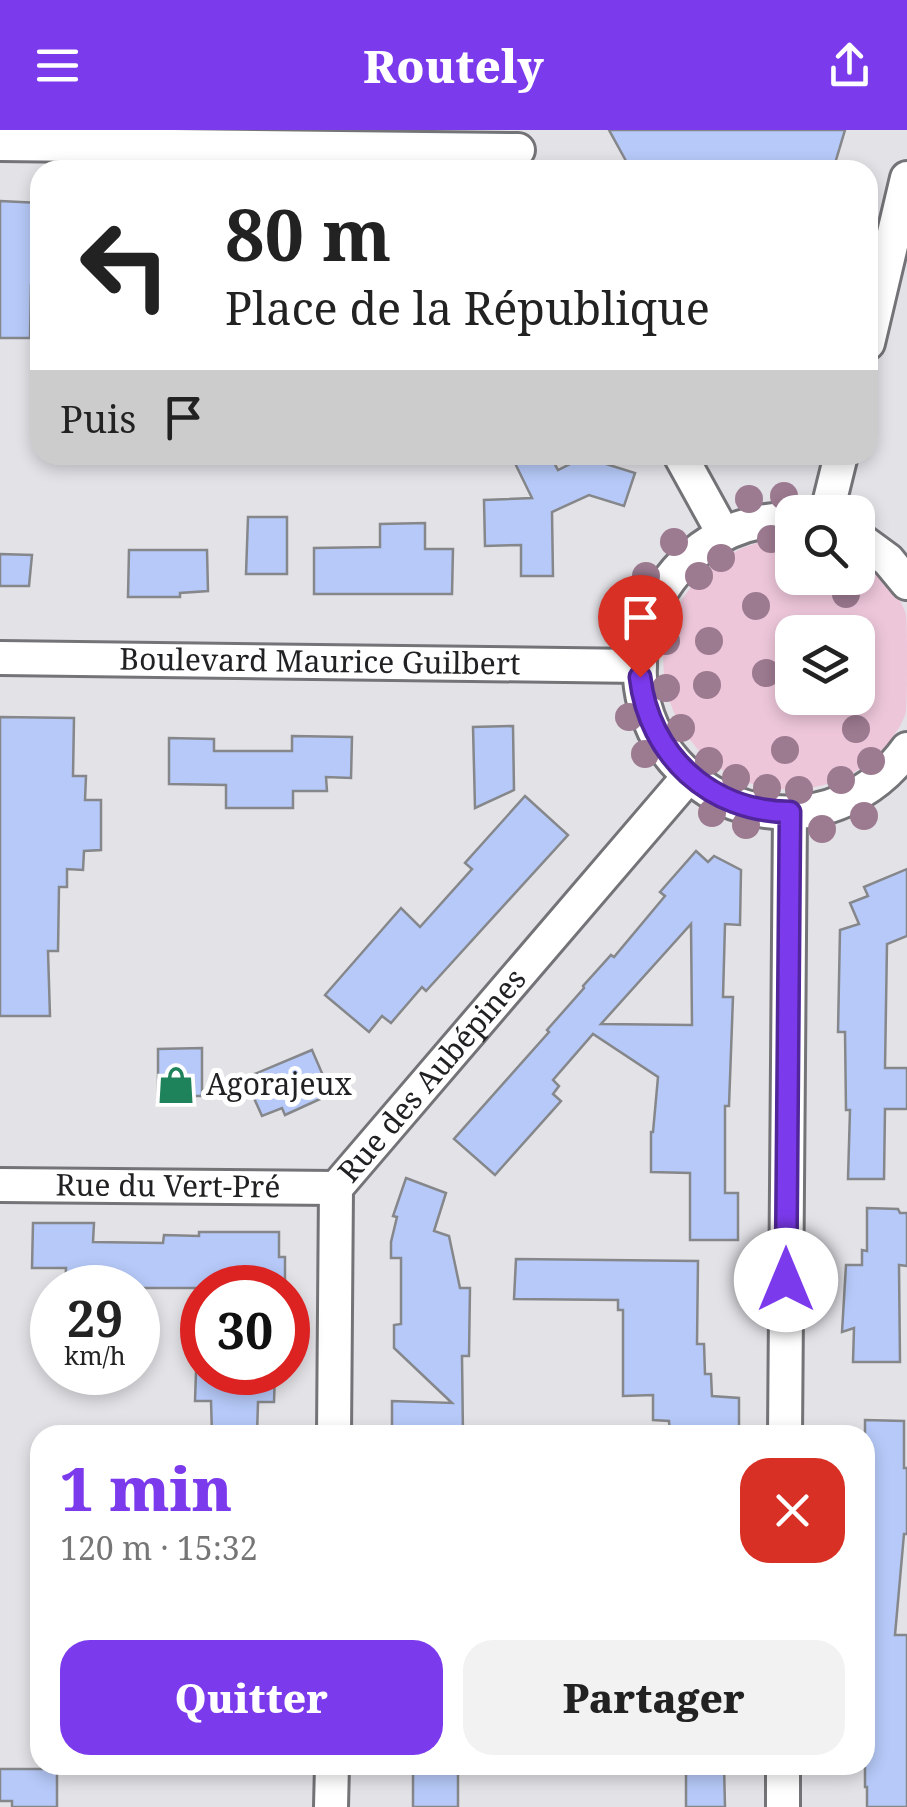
<!DOCTYPE html>
<html lang="fr">
<meta charset="utf-8">
<style>
body{margin:0;font-family:"Noto Serif",serif;background:#f2f2f2;color:#222;height:100vh;display:flex;flex-direction:column;font-size:38px;white-space:nowrap}
*{box-sizing:border-box;margin:0}
p{font-size:32px;color:#767676}
.icon{flex:none;width:55px;height:55px;fill:none;stroke:currentColor;stroke-width:2;stroke-linecap:round;stroke-linejoin:round}
.map{position:relative;flex:1;overflow:hidden}
.drawer{position:absolute;left:30px;top:1295px;width:845px;height:350px;display:flex;flex-direction:column;background:#fff;border-radius:30px;box-shadow:0 5px 15px #0003}
.drawer>*{flex:none}
.hud{position:absolute;left:30px;top:30px;width:848px;height:305px;border-radius:30px;box-shadow:0 5px 15px #0003;background:#fff;color:#222;overflow:hidden}
.tools{position:absolute;left:775px;top:365px;display:grid;gap:20px}
.tools a{display:grid;place-items:center;width:100px;height:100px;border-radius:20px;background:#fff;box-shadow:0 5px 15px #0003;font-size:50px}
.speed{position:absolute;left:30px;top:1135px;display:flex;gap:20px;font-size:50px;font-weight:700;text-align:center}
.speed>*{display:grid;place-content:center;width:130px;height:130px;border-radius:50%;background:#fff;box-shadow:0 5px 15px #0003;line-height:1}
.speed small{font-size:25px;font-weight:400}
.speed .limit{border:15px solid #d22;background:#fff;color:#111}
.pin{position:absolute;display:grid;place-items:center;width:85px;height:85px;color:#fff;margin:-102px -42px;border-radius:50% 50% 50% 0;rotate:-45deg;box-shadow:0 0 10px #0007}
.pin .icon{rotate:45deg}
.me{position:absolute;width:110px;margin:-55px;rotate:0deg;stroke-linejoin:round;filter:drop-shadow(0 0 8px #0008)}
.turn{display:flex;align-items:center;gap:35px;height:210px;padding:0 30px;font-size:45px}
.turn .icon{width:130px;height:130px;stroke-width:2.5}
.turn b{display:block;font-size:70px;line-height:85px}
.then{display:flex;align-items:center;height:95px;padding:0 30px;background:#0003;gap:20px;font-size:38px}
.round{display:grid;place-items:center;flex:none;width:105px;height:105px;border-radius:30px;background:#f2f2f2}
.overview{display:flex;align-items:center;justify-content:space-between;height:170px;padding:0 30px}
h1{font-size:60px;font-weight:800;line-height:75px;color:#7c3aed}
.primary-button{display:flex;gap:20px;margin-top:auto;padding:20px 30px}
.primary-button a{flex:1;height:115px;border-radius:30px;background:#7c3aed;color:#fff;font-size:40px;font-weight:800;line-height:115px;text-align:center}
.primary-button a+a{background:#f2f2f2;color:#222}
header{display:flex;justify-content:space-between;align-items:center;height:130px;padding:0 30px;background:#7c3aed;color:#fff;font-size:45px;font-weight:800}
.map>svg:first-child{display:block}
.green{fill:#edc6da;fill-rule:evenodd}
.building{fill:#b6c9f8;stroke:#85878a;stroke-width:2.5;fill-rule:evenodd}
.lines{fill:none;stroke-linecap:round;stroke-linejoin:round}
.street-casing{stroke:#747377;stroke-width:38}
.street{stroke:#fff;stroke-width:32}
.tree{fill:#9c7a90}
.route-casing{stroke:#51269a;stroke-width:25}
.route{stroke:#7c3aed;stroke-width:18}
.labels{text-anchor:middle;stroke-width:10;stroke-linejoin:round;paint-order:stroke}
.street-label{font-size:30px;fill:#212022;stroke:#fff}
.poi-label{font-size:30px;fill:#212022;stroke:#fff;text-anchor:start}
</style>
<header><svg class="icon" aria-label="menu" viewBox="0 0 24 24"><path d="M4 6h16M4 12h16M4 18h16"/></svg>Routely<svg class="icon" aria-label="share" viewBox="0 0 24 24"><path d="M12 15V3M7 8l5-5 5 5M5 13v7h14v-7"/></svg></header>
<div class="map">
<svg width="907" height="1677" viewBox="0 0 907 1677">
<rect width="100%" height="100%" fill="#e3e2e7"/>
<path class="green" d="M792,407V448H858V427C877,441 898,460 906,484C907,497 907,516 907,529C907,545 907,567 906,582C903,593 894,606 887,615C852,655 800,669 749,653C720,644 696,622 681,596C630,509 697,411 792,407ZM792,502H858V568H792Z"/>
<g class="building">
<path d="M609,0H845L833,40H631Z"/>
<path d="M0,71L40,73V155H31L30,208H0Z"/>
<path d="M511,325H550L558,340L584,327L635,343L624,376L589,365L552,382L553,446H521V415L485,416L484,370L532,368Z"/>
<path d="M248,387H287V444H246Z"/>
<path d="M425,393V419H453L452,464H314V418L380,417V394Z"/>
<path d="M129,420H207L208,461L180,463V467H128Z"/>
<path d="M0,424L32,425L29,456H0Z"/>
<path d="M0,587L74,588L73,646H86L85,670H101V720L84,721L83,740L67,739V757H59L58,821H48L50,886H0Z"/>
<path d="M513,596L514,660L475,678L473,597Z"/>
<path d="M292,606L352,607L351,648L326,647L327,661H293V678H226V655L169,654V608L214,609V621H292Z"/>
<path d="M525,666L568,705L426,861L422,857L391,893L382,886L369,902L325,865L401,778L420,797L472,739L465,733Z"/>
<path d="M696,721L708,732L714,726L741,740L740,795L725,794L723,867H733L729,976H725V1063H738V1110H690V1043L651,1042V1002H653L658,947L593,904L553,950L559,956L553,964L561,971L495,1045L454,1009L549,902L547,900L584,858L583,856L611,825L614,827L665,766L660,762ZM691,794L692,895L601,894Z"/>
<path d="M907,739V806L887,814L885,938H907V979H885L884,1049H848L850,980H846L845,902H838L840,800L859,794L850,773L868,766L864,757Z"/>
<path d="M202,918V966H158V919Z"/>
<path d="M312,920L331,964L285,985L282,978L262,986L245,948Z"/>
<path d="M406,1048L446,1063L434,1101L449,1106L460,1158H470L469,1226H462L463,1305H392V1271L452,1273L394,1218V1195L401,1194V1128H391V1112L397,1087L393,1086Z"/>
<path d="M867,1078L898,1079L900,1083H907V1136L899,1135L900,1232H853L854,1198L842,1202L846,1135H862V1120L867,1121Z"/>
<path d="M33,1093H94L93,1112L163,1113L164,1105L199,1106V1102H279V1127H285V1158H65L66,1138H32Z"/>
<path d="M516,1129L698,1131L697,1214H704L705,1244H711L712,1266L739,1268V1301H729V1305H670L669,1291L653,1290V1265L623,1266V1180H618V1170L514,1169Z"/>
<path d="M196,1242H275L274,1272H258L257,1305H212L211,1271H195Z"/>
<path d="M865,1290L904,1291V1338H907V1404H904L895,1505H907V1677H867V1657H865Z"/>
<rect x="413" y="1635" width="45" height="42"/>
<path d="M686,1635H724L725,1677H686Z"/>
<path d="M0,1639H57V1677H12V1671H0Z"/>
</g>
<g class="lines">
<g class="street-casing">
<g id="street">
<path d="M0,14L518,20"/>
<path d="M868,213L907,48"/>
<path d="M680,325L723,403"/>
<path d="M827,382L841,325"/>
<path d="M792,389C650,389 583,566 699,654C727,675 763,685 799,682C842,679 882,654 907,619"/>
<path d="M858,408L888,430L907,453"/>
<path id="s1" d="M0,528L640,536"/>
<path id="s2" d="M0,1055L336,1058"/>
<path id="s3" d="M334,1305L336,1058L689,646"/>
<path d="M785,1305L790,683"/>
<path d="M331,1677L332,1635"/>
<path d="M783,1677V1635"/>
</g>
</g>
<use href="#street" class="street"/>
</g>
<g class="tree">
<circle cx="784" cy="366" r="14"/>
<circle cx="749" cy="369" r="14"/>
<circle cx="771" cy="409" r="14"/>
<circle cx="674" cy="412" r="14"/>
<circle cx="721" cy="428" r="14"/>
<circle cx="646" cy="446" r="14"/>
<circle cx="699" cy="446" r="14"/>
<circle cx="846" cy="464" r="14"/>
<circle cx="756" cy="476" r="14"/>
<circle cx="624" cy="487" r="14"/>
<circle cx="666" cy="511" r="14"/>
<circle cx="709" cy="511" r="14"/>
<circle cx="766" cy="543" r="14"/>
<circle cx="707" cy="555" r="14"/>
<circle cx="666" cy="558" r="14"/>
<circle cx="629" cy="587" r="14"/>
<circle cx="681" cy="598" r="14"/>
<circle cx="856" cy="599" r="14"/>
<circle cx="785" cy="620" r="14"/>
<circle cx="645" cy="624" r="14"/>
<circle cx="709" cy="631" r="14"/>
<circle cx="871" cy="631" r="14"/>
<circle cx="736" cy="648" r="14"/>
<circle cx="841" cy="650" r="14"/>
<circle cx="767" cy="658" r="14"/>
<circle cx="799" cy="660" r="14"/>
<circle cx="712" cy="683" r="14"/>
<circle cx="864" cy="686" r="14"/>
<circle cx="746" cy="695" r="14"/>
<circle cx="822" cy="699" r="14"/>
</g>
<g class="lines">
<g class="route-casing">
<path id="route" d="M640,547C649,625 710,682 790,682L786,1150"/>
</g>
<use href="#route" class="route"/>
</g>
<defs>
<g id="shop-bare" transform="scale(3)"><path d="M-5-2.5h2.3a2.7 3.5 0 0 1 5.4 0H5L5.5 6h-11ZM-1.5-2.5h3a1.5 2.3 0 0 0-3 0Z" fill="#1e825b" stroke="#fff" stroke-width="2.5" paint-order="stroke"/></g>
</defs>
<g fill-rule="evenodd">
<use href="#shop-bare" x="176" y="955"/>
</g>
<g class="labels">
<g class="street-label">
<text dy="10" stroke="none"><textPath href="#s1" startOffset="320">Boulevard Maurice Guilbert</textPath></text>
<text dy="10" stroke="none"><textPath href="#s3" startOffset="395">Rue des Aubépines</textPath></text>
<text dy="10" stroke="none"><textPath href="#s2" startOffset="168">Rue du Vert-Pré</textPath></text>
</g>
<g class="poi-label">
<text x="206" y="965">Agorajeux</text>
</g>
</g>
</svg>
<div class="tools">
<a><svg class="icon" aria-label="search" viewBox="0 0 24 24"><circle cx="10" cy="10" r="6"/><path d="M15 15l6 6"/></svg></a>
<a><svg class="icon" aria-label="layers" viewBox="0 0 24 24"><path d="M12 4l9 5-9 5-9-5zM3 14l9 5 9-5"/></svg></a>
</div>
<div class="speed"><div>29<small>km/h</small></div><div class="limit">30</div></div>
<div class="pin" style="left:640px;top:547px;background:#d93025"><svg class="icon" aria-label="arrive" viewBox="0 0 24 24"><path d="M6 21V4h12l-3 4 3 4H6"/></svg></div>
<svg class="me" style="left:786px;top:1150px" viewBox="-20 -20 40 40"><circle r="19" fill="#fff"/><path d="M0-13L10 11 0 6-10 11z" fill="#7c3aed"/></svg>
<div class="hud">
<div class="turn"><svg class="icon" aria-label="left" viewBox="0 0 24 24"><path d="M17 20v-9H6M10 6l-5 5 5 5"/></svg><div><b>80 m</b>Place de la République</div></div>
<div class="then">Puis<svg class="icon" aria-label="arrive" viewBox="0 0 24 24"><path d="M6 21V4h12l-3 4 3 4H6"/></svg></div>
</div>
<section class="drawer">
<div class="overview"><div><h1>1 min</h1><p>120 m · 15:32</p></div><a class="round" style="background:#d93025;color:#fff"><svg class="icon" aria-label="close" viewBox="0 0 24 24"><path d="M6 6l12 12M18 6L6 18"/></svg></a></div>
<div class="primary-button"><a>Quitter</a><a>Partager</a></div>
</section>
</div>
